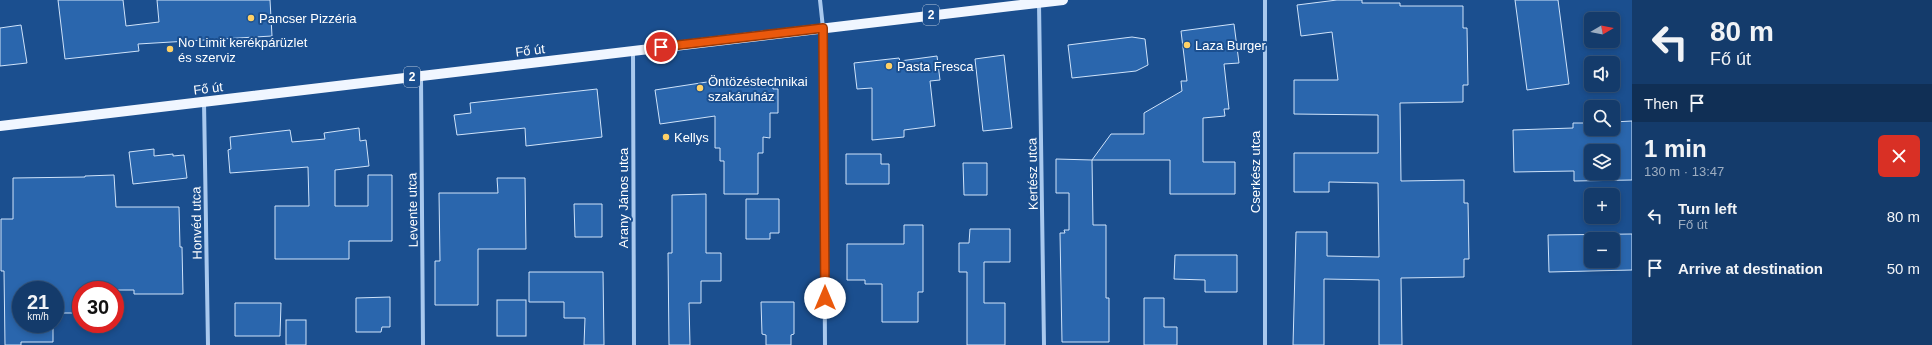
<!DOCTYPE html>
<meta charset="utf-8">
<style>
body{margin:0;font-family:Arial,sans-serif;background:#1d4271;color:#f1f3f6;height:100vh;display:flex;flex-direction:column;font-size:15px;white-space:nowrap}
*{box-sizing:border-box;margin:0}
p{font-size:13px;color:#9dadc1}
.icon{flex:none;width:22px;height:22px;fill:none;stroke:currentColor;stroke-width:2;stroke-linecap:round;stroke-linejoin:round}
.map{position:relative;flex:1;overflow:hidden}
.details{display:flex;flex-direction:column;background:#143b6b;width:300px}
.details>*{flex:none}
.banner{background:#143b6b;color:#f1f3f6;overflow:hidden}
.needle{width:26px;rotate:80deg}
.buttons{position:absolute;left:1584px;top:12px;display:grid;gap:8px}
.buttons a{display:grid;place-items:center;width:36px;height:36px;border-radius:6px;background:#143b6b;box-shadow:0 2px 6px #0003,0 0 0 1px #33557e;font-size:20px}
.speed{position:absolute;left:12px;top:281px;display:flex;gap:8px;font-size:20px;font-weight:700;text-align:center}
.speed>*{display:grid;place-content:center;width:52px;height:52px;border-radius:50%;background:#143b6b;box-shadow:0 2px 6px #0003,0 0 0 1px #33557e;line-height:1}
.speed small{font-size:10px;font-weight:400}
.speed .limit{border:6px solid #d22;background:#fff;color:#111}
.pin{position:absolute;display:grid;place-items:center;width:34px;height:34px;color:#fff;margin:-17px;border:2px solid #fff;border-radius:50%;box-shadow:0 1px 4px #0007}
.me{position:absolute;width:44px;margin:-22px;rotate:0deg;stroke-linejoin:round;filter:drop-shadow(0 0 3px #0008)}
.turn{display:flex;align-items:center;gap:14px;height:84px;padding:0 12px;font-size:18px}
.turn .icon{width:52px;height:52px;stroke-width:2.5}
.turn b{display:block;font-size:28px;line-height:34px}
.then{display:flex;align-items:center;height:38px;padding:0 12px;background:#0003;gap:8px;font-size:15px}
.round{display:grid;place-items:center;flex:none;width:42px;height:42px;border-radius:6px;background:#1d4271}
.overview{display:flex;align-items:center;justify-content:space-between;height:68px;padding:0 12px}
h1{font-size:24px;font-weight:600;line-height:30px}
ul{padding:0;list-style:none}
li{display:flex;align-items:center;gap:12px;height:52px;padding:0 12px}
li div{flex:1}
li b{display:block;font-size:15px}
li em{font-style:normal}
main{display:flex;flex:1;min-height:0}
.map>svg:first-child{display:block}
.building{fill:#2a66ad;stroke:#cfe3fa;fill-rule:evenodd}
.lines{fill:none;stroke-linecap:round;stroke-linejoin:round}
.minor{stroke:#a9c9ee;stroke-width:4}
.primary{stroke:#f0f6ff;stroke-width:10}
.route-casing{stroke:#983908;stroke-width:10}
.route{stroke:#ea580c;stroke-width:7}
.poi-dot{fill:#ffd166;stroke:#1b4f8f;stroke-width:1.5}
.labels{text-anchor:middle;stroke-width:4;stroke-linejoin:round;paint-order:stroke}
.shield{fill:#1b4f8f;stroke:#bbcadd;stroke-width:1}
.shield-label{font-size:12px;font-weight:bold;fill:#fff}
.poi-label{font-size:13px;fill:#fff;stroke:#1b4f8f;text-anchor:start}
.street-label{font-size:13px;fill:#fff;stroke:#1b4f8f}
</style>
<main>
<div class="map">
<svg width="1632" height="345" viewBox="0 0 1632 345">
<rect width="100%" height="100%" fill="#1b4f8f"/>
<g class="building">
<path d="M58,0H123L126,26L159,22L157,0H270L272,36L138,44L139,51L65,59Z"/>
<path d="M1337,0H1362V3H1400V6H1463V28H1467L1468,85H1463V102L1400,103L1401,181L1464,180V203H1468L1469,259H1464V277L1401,278L1402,345H1379V280L1324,279V345H1293L1296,232H1327V256L1379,257L1378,183L1329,182V192H1294V153H1378V115L1294,114V80H1338L1332,32L1301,36L1297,5Z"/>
<path d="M1515,0H1558L1569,84L1527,90Z"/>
<path d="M1234,24L1239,63L1224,64L1229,109H1224L1225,116L1203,118V162H1235V194H1170V160H1092L1111,134H1144V113L1182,91L1181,81H1187L1181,31Z"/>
<path d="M21,25L27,63L0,66V28Z"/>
<path d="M1132,37L1145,39L1148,65L1136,71L1072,78L1068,45Z"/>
<path d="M1004,55L1012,128L983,131L975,59Z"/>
<path d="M937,56L940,80L930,81L935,126L904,130V137L872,140V88L857,89L854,63L899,58L900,61Z"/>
<path d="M720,80H773V89H778V113H770V138L763,137V153H758V194H724V161H720V148H715V116L660,124L655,90Z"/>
<path d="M597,89L602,137L526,146L525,128L457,135L454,115L471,113L470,103Z"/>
<path d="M1632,121V180L1574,181V171L1514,172L1513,130L1573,128V123H1591V129H1613V122ZM1591,151H1613V173H1591Z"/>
<path d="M359,128L360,141L366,140L369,166L335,170V206H368V175H392V241H349V259H275V206H309L308,167L230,173L228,150L231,149L230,137L290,130L292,142L325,139L324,133Z"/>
<path d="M154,149V156L173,154V156L184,155L187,178L133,184L129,152Z"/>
<path d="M846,154H881V164H889V184H846Z"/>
<path d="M1056,159L1092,160L1093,225H1106V298H1109V342H1062L1060,233H1065L1064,230H1069V193H1056Z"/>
<path d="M963,163H987V195H964Z"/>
<path d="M114,175L116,207H179L180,247H182L183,294H134V290H81V313H55V290H21V324H53V342H21V345H5L4,271H1V219H13V178L85,177V176Z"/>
<path d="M497,178H525L526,249H478V305H435V261H440L439,193H498Z"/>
<path d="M706,194V253H721V281H701V303H689L690,345H669L668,253H672V195Z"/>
<path d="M746,199H779V233H770V239H746Z"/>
<path d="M574,204H602V237H575Z"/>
<path d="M904,225H923V292H918V322H882V284H865V280H847V244H904Z"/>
<path d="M970,229H1010V262H984V303H1005V345H967V272H959V243H969Z"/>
<path d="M1632,234V270L1549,272L1548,235ZM1591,239H1613V261H1591Z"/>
<path d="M1175,255H1237V292H1205V280L1174,279Z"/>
<path d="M529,272H603L604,345H584L585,318H564V302H529Z"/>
<path d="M390,297V327H382L381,332H356V298Z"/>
<path d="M1144,298H1164V327H1177V345H1144Z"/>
<rect x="497" y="300" width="29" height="36"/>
<path d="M761,302H794V334L791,335V345H766V335L762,334Z"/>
<path d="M235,303H281L280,336H235Z"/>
<rect x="286" y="320" width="20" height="25"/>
</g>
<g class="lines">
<g class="minor">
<path d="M820,0L823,28L825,345"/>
<path d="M1039,3L1044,345"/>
<path d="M633,51L634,345"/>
<path d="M421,77L423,345"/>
<path d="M204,102L208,345"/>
<path d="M1265,345V0"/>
</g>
<path class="primary" d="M0,126L1063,0"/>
</g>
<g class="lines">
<g class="route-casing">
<path id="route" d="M661,47L823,28L825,298"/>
</g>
<use href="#route" class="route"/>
</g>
<g class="poi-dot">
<circle cx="251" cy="18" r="4"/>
<circle cx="1187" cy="45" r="4"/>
<circle cx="170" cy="49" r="4"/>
<circle cx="889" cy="66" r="4"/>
<circle cx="700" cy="88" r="4"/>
<circle cx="666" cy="137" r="4"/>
</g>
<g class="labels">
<g class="shield">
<rect x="923" y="5" width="16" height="20" rx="3"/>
<rect x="404" y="67" width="16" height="20" rx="3"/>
</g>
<g class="shield-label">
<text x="931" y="19">2</text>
<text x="412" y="81">2</text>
</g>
<g class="poi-label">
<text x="259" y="23">Pancser Pizzéria</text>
<text x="178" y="47">No Limit kerékpárüzlet<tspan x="178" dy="15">és szerviz</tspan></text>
<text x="1195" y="50">Laza Burger</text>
<text x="897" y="71">Pasta Fresca</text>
<text x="708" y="86">Öntözéstechnikai<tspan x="708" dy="15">szakáruház</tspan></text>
<text x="674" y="142">Kellys</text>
</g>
<g class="street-label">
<text transform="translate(530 50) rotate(-7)" y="5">Fő út</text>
<text transform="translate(208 88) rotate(-7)" y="5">Fő út</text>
<text transform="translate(1255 172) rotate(-90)" y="5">Cserkész utca</text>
<text transform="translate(1032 174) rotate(-91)" y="5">Kertész utca</text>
<text transform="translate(623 198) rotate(-90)" y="5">Arany János utca</text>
<text transform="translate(412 210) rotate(-91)" y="5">Levente utca</text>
<text transform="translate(196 223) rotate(-91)" y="5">Honvéd utca</text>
</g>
</g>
</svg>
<div class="buttons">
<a><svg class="needle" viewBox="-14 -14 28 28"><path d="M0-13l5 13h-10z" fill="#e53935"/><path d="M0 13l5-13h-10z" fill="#9dadc1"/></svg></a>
<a><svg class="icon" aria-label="sound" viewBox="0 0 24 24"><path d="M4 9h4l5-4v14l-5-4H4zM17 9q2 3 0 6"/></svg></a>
<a><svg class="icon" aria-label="search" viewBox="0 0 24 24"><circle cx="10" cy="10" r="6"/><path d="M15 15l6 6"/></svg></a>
<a><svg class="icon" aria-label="layers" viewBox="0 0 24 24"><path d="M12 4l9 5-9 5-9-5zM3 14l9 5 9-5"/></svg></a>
<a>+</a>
<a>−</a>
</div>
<div class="speed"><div>21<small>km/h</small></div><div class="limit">30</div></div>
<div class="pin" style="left:661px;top:47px;background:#d93025"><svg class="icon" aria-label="arrive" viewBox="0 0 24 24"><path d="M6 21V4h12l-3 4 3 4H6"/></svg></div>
<svg class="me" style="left:825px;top:298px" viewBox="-20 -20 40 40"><circle r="19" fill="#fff"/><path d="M0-13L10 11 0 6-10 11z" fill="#ea580c"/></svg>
</div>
<section class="details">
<div class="banner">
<div class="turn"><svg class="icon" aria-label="left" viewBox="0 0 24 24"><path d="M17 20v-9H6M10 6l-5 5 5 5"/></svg><div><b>80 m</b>Fő út</div></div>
<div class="then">Then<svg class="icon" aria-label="arrive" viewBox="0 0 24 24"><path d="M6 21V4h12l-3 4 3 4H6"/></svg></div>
</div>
<div class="overview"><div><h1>1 min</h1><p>130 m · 13:47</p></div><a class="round" style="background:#d93025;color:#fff"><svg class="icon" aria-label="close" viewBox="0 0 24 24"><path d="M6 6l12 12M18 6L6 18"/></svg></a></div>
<ul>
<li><svg class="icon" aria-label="left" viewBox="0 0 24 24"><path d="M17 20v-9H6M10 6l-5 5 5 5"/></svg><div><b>Turn left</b><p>Fő út</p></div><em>80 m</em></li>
<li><svg class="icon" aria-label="arrive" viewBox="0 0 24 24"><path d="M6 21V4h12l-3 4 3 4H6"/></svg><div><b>Arrive at destination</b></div><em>50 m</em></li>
</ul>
</section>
</main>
